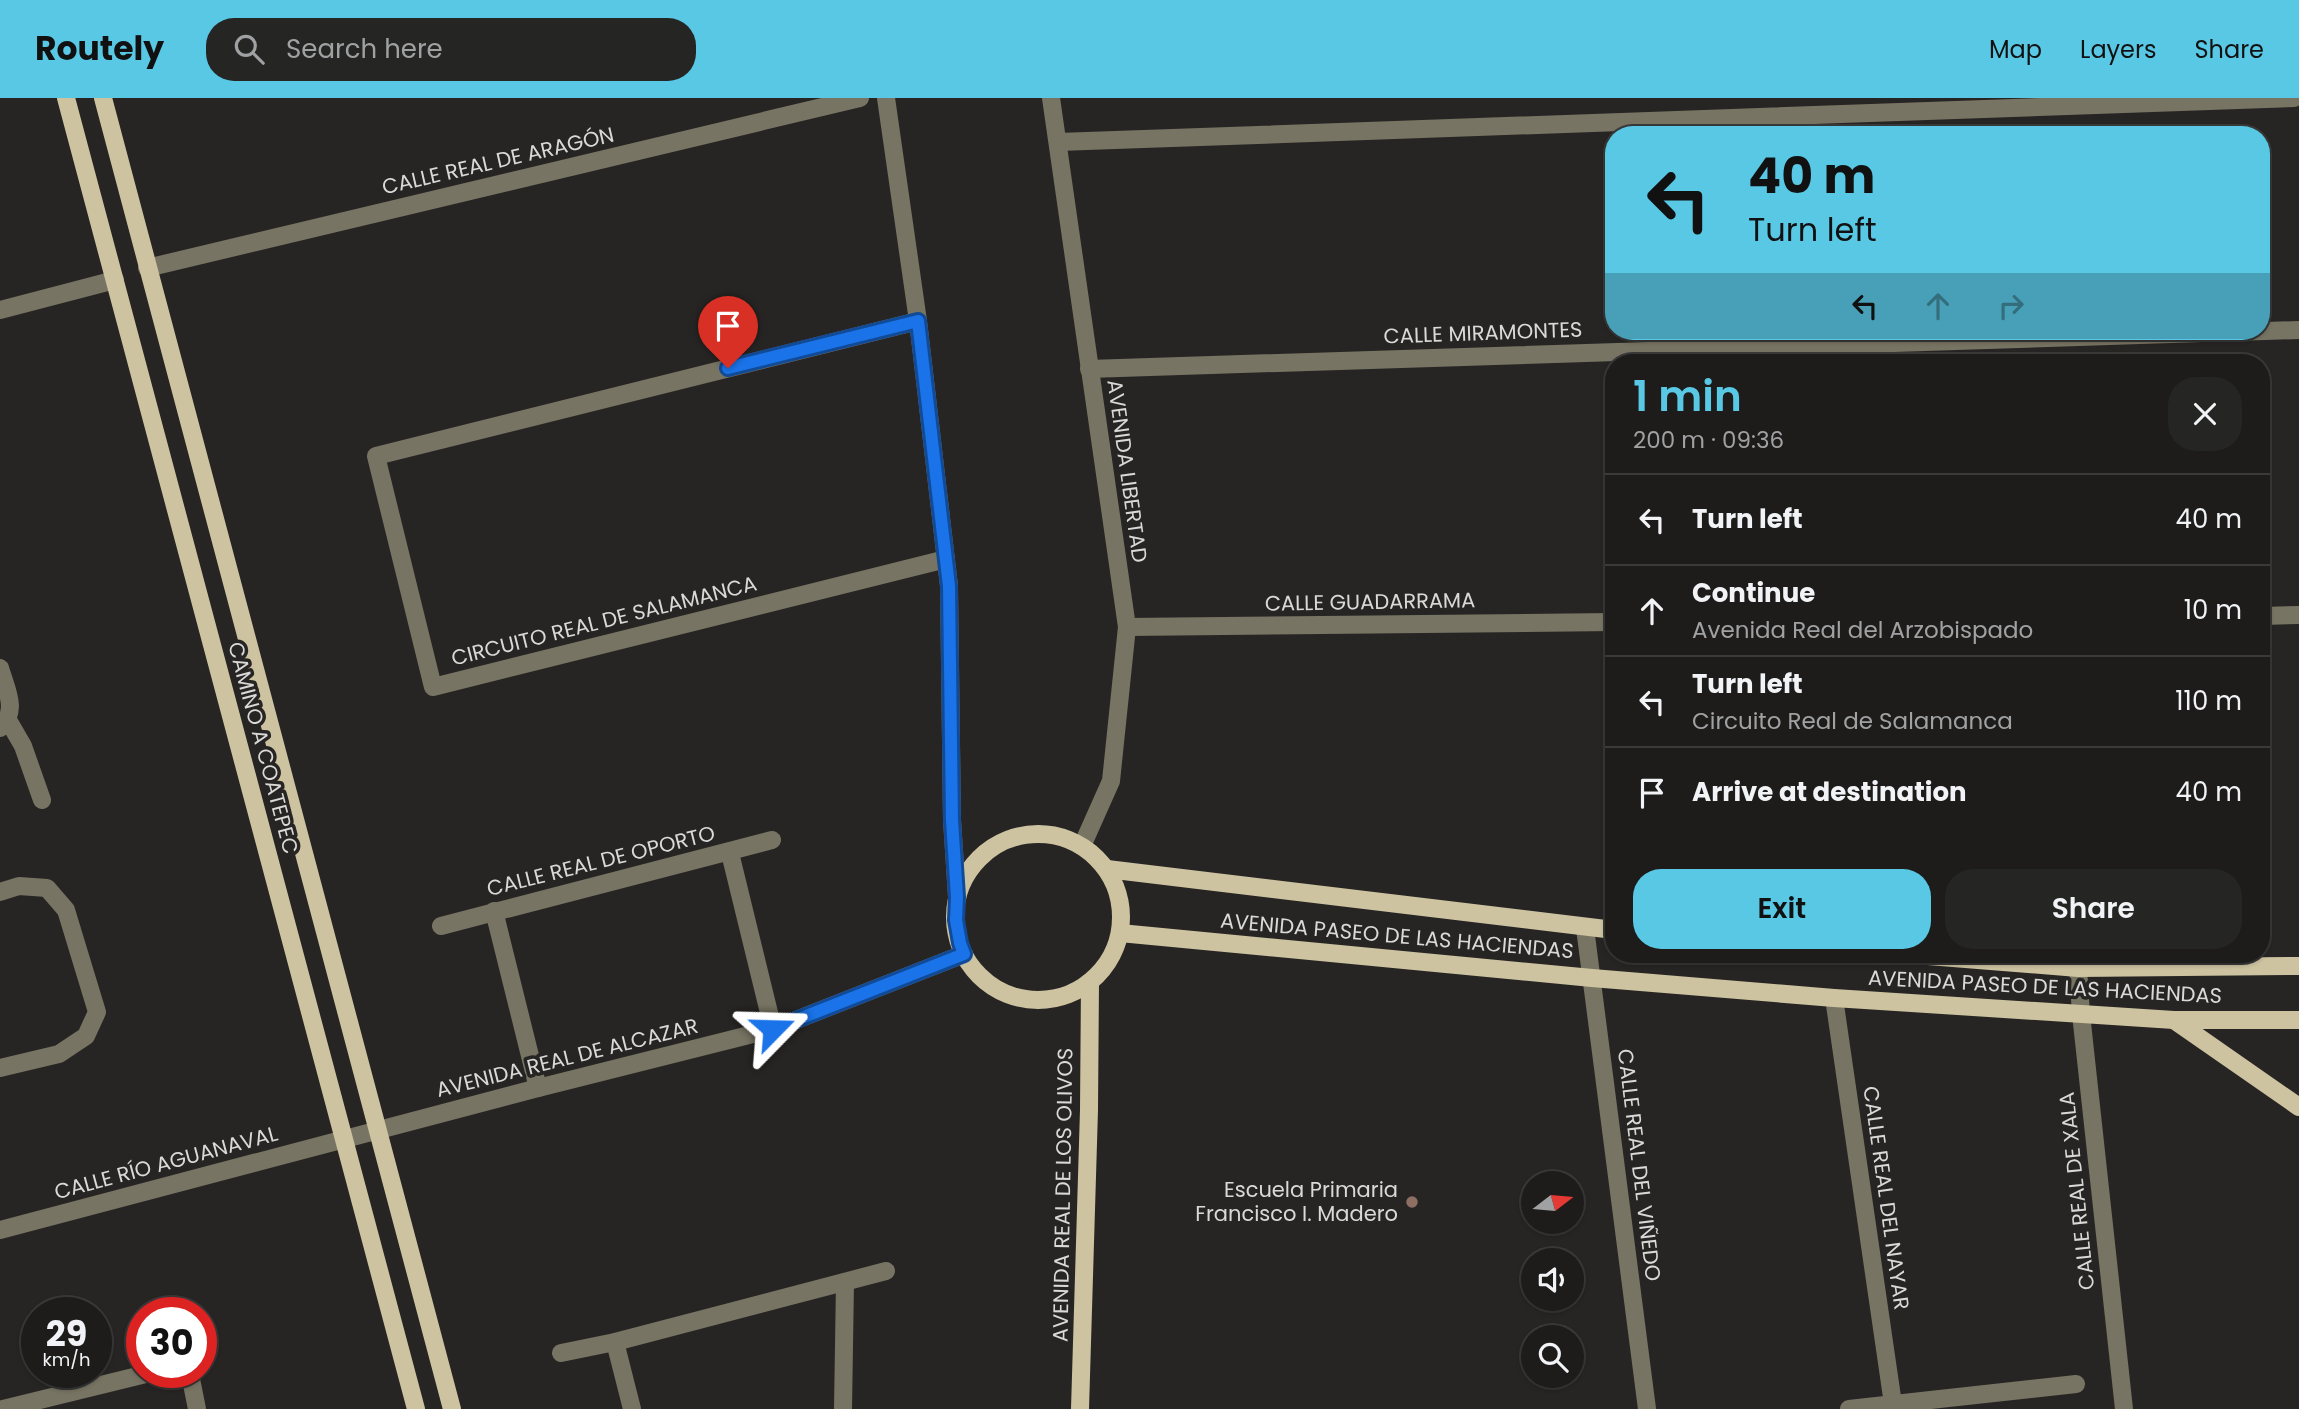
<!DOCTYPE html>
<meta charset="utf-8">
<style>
body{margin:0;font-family:Poppins,sans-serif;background:#252524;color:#f1f3f6;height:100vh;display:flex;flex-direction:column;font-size:26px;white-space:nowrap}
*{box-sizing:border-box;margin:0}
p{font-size:23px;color:#a0a1a3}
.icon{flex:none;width:38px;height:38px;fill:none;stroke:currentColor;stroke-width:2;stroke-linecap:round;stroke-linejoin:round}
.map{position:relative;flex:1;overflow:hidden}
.details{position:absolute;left:1605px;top:256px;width:665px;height:609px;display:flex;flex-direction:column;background:#1d1c1b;border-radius:28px;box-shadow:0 2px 5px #0004,0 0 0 2px #3b3a3a}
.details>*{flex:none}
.top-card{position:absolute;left:1605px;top:28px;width:665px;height:214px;border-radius:28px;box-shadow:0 2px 5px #0004,0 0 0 2px #3b3a3a;background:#59c8e5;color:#111;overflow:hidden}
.needle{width:46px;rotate:74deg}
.buttons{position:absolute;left:1521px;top:1073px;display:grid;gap:14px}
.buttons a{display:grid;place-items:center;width:63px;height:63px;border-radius:50%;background:#1d1c1b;box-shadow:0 2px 5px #0004,0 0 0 2px #3b3a3a;font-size:35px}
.speed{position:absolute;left:21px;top:1199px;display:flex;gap:14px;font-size:35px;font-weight:700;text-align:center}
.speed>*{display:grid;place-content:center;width:91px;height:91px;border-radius:50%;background:#1d1c1b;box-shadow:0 2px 5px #0004,0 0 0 2px #3b3a3a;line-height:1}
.speed small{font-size:18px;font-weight:400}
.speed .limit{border:10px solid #d22;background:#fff;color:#111}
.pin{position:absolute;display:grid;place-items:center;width:60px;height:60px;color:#fff;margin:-72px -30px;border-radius:50% 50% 50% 0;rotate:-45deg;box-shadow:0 0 7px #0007}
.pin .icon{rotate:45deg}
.me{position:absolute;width:77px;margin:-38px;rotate:68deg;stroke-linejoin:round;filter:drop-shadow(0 0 5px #0008)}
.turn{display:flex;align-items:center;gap:24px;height:147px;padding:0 28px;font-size:32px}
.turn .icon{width:91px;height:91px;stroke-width:2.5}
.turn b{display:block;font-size:49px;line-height:60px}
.lanes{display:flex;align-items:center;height:66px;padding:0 28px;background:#0003;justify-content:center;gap:35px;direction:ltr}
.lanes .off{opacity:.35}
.round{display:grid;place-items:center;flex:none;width:74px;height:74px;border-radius:28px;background:#252524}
.overview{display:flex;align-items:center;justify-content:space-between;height:119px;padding:0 28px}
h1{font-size:42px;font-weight:600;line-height:52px;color:#59c8e5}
.action{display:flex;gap:14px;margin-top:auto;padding:14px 28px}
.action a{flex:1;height:80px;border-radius:28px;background:#59c8e5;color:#111;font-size:28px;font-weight:600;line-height:80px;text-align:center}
.action a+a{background:#252524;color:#f1f3f6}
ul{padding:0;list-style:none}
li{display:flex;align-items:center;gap:21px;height:91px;padding:0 28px;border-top:2px solid #3b3a3a}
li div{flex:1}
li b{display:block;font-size:26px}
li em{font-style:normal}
header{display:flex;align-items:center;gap:42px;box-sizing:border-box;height:98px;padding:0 35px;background:#59c8e5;color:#111}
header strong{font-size:33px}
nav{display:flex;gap:38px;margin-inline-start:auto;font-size:24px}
.search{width:490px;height:63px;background:#252524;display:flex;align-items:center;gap:18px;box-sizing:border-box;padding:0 24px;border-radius:28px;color:#a0a1a3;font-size:26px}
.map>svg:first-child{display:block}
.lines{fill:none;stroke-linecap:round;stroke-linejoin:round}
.minor{stroke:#787463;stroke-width:18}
.major{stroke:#cdc3a0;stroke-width:18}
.route-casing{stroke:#114b97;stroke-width:18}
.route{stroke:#1a73e8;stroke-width:12}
.education-dot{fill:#8d6e63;stroke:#272524;stroke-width:2.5}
.labels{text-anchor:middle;stroke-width:7;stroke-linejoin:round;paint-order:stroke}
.street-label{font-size:21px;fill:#dbd9d8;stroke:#272524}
.poi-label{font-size:21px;fill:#dbd9d8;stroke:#272524;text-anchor:end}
</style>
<header>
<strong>Routely</strong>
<div class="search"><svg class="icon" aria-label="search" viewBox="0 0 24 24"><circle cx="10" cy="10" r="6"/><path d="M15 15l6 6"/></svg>Search here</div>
<nav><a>Map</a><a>Layers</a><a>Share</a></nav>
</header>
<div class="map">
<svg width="2299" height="1311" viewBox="0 0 2299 1311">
<rect width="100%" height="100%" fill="#272524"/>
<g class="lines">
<g class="minor">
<path d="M886,0L918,223L949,488L952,722L957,799"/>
<path d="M1051,0L1127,529L1111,683L1082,748"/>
<path d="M1058,44L2294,0"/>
<path d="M147,170L860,0"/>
<path d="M0,212L115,182"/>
<path d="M918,223L376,358L433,589L946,461"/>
<path d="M1089,271L2299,232"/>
<path d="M2261,518L2299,517"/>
<path d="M1127,529L1614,524"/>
<path d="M0,570C6,591 19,613 0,630"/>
<path d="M8,622L23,648L42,702"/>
<path d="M730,755L773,931"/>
<path d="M0,794L19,788L47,790L66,812L97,914L86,938L59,956L0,970"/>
<path d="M494,813L538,990"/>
<path d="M441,828L772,742"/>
<path d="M1585,830L1647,1311"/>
<path d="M2078,870L2081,916L2124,1311"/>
<path d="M1834,900L1893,1306"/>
<path d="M0,1132L538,990L773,931L964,856"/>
<path d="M615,1244L632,1311"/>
<path d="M561,1255L615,1244L886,1173"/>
<path d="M185,1274L191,1281L197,1311"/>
<path d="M3,1311L154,1274"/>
<path d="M843,1311L845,1184"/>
<path d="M1849,1311L2076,1286"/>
</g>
<g class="major">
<path d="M66,0L416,1311"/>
<path d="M103,0L452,1311"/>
<circle cx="1038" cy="819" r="83"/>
<path d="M1107,771L1614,832"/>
<path d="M1120,835L1592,880L1834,900L2174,922H2299"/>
<path d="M1903,856L2078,870L2299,868"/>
<path d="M2174,922L2299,1009"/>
<path d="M1080,1311L1089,1012L1090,884"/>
</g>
</g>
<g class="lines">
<g class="route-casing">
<path id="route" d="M728,270L918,223L949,488L952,722L957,799L956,822L960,845L964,856L773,931"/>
</g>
<use href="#route" class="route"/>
</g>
<circle class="education-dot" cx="1412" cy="1104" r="7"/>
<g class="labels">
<g class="street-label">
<text transform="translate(498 63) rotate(-13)" y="7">CALLE REAL DE ARAGÓN</text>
<text transform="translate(1483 235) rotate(-2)" y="7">CALLE MIRAMONTES</text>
<text transform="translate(1127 373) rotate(82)" y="7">AVENIDA LIBERTAD</text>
<text transform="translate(1370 504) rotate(-1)" y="7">CALLE GUADARRAMA</text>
<text transform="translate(604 523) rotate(-14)" y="7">CIRCUITO REAL DE SALAMANCA</text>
<text transform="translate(263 650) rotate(75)" y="7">CAMINO A COATEPEC</text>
<text transform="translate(601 763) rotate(-14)" y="7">CALLE REAL DE OPORTO</text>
<text transform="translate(1397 838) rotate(5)" y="7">AVENIDA PASEO DE LAS HACIENDAS</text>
<text transform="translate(2045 889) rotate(3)" y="7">AVENIDA PASEO DE LAS HACIENDAS</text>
<text transform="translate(567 960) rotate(-14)" y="7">AVENIDA REAL DE ALCAZAR</text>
<text transform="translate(166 1065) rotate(-15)" y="7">CALLE RÍO AGUANAVAL</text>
<text transform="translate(1639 1067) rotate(83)" y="7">CALLE REAL DEL VIÑEDO</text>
<text transform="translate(2077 1093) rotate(-96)" y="7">CALLE REAL DE XALA</text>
<text transform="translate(1063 1097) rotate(-89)" y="7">AVENIDA REAL DE LOS OLIVOS</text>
<text transform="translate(1886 1100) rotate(82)" y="7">CALLE REAL DEL NAYAR</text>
</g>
<g class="poi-label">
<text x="1398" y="1099">Escuela Primaria<tspan x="1398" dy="24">Francisco I. Madero</tspan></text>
</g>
</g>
</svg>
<div class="buttons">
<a><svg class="needle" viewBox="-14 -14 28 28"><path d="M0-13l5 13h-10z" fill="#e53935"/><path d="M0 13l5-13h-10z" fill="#a0a1a3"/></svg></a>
<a><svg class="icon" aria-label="sound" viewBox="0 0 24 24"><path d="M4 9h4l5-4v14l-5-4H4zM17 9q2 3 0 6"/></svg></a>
<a><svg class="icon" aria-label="search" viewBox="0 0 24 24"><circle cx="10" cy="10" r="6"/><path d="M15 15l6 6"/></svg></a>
</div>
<div class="speed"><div>29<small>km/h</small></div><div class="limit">30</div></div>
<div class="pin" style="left:728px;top:270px;background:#d93025"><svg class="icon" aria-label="arrive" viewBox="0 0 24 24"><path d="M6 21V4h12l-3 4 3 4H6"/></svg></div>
<svg class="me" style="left:773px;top:931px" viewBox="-20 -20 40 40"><path d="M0-17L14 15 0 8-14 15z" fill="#1a73e8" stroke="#fff" stroke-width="4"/></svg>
<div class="top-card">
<div class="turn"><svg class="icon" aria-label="left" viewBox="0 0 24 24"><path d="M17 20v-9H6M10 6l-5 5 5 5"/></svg><div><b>40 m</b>Turn left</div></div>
<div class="lanes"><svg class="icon" aria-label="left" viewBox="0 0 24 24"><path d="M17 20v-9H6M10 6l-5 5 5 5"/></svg><svg class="icon off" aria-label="ahead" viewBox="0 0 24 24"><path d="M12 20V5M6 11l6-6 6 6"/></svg><svg class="icon off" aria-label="right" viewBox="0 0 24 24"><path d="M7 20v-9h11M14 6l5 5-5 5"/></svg></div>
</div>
<section class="details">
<div class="overview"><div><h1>1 min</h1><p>200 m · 09:36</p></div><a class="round"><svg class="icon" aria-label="close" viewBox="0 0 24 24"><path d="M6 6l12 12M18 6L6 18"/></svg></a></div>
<ul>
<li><svg class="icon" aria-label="left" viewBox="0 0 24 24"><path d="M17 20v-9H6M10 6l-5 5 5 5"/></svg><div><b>Turn left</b></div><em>40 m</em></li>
<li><svg class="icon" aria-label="ahead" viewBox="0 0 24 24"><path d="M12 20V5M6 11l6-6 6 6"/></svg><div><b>Continue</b><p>Avenida Real del Arzobispado</p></div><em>10 m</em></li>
<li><svg class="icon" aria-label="left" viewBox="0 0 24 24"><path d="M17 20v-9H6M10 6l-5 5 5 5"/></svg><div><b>Turn left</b><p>Circuito Real de Salamanca</p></div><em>110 m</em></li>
<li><svg class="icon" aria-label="arrive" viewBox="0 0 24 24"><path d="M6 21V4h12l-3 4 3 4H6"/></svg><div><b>Arrive at destination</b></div><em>40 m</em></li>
</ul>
<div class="action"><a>Exit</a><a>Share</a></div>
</section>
</div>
